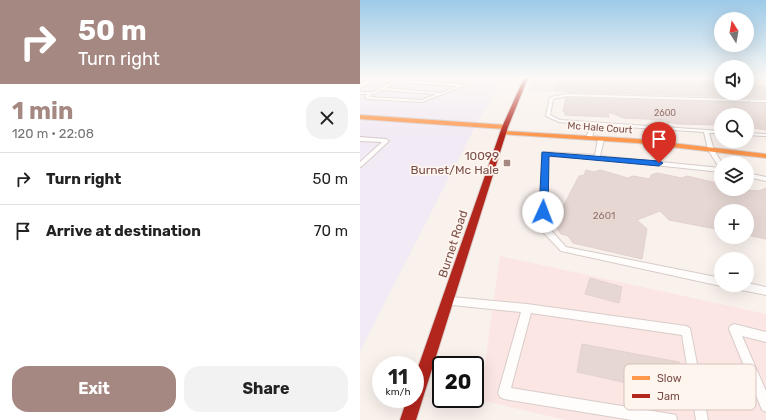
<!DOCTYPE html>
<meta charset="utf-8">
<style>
body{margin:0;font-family:Rubik,sans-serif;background:#f2f2f2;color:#222;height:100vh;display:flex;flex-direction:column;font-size:15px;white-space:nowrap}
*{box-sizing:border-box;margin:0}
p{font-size:13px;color:#767676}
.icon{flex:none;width:22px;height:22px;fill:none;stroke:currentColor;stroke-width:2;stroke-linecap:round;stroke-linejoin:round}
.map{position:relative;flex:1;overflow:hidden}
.details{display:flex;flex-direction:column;background:#fff;width:360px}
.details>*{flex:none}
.hud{background:#a68882;color:#fff;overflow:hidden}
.needle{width:26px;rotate:349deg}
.buttons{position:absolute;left:354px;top:12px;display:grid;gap:8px}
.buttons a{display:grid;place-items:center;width:40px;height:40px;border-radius:50%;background:#fff;box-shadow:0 4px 16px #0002;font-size:20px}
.speed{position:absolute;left:12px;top:356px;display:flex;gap:8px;font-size:20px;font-weight:700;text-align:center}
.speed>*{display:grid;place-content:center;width:52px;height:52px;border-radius:50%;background:#fff;box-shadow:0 4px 16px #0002;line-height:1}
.speed small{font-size:10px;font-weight:400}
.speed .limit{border:2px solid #111;border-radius:6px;background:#fff;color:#111}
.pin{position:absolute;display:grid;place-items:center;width:34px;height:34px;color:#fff;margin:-41px -17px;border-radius:50% 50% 50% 0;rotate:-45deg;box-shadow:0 0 4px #0007}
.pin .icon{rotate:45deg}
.me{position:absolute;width:44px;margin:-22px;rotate:2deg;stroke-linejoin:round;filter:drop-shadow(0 0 3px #0008)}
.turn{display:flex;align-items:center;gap:14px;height:84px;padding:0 12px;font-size:18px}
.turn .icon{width:52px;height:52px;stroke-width:2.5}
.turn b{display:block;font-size:28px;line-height:34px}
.round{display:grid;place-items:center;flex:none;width:42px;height:42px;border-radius:16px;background:#f2f2f2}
.headline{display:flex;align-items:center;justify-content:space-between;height:68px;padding:0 12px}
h1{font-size:24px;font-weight:700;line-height:30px;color:#a68882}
.action{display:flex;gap:8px;margin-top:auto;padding:8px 12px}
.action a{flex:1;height:46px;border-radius:16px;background:#a68882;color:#fff;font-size:16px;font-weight:700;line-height:46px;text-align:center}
.action a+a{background:#f2f2f2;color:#222}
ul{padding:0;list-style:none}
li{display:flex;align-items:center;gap:12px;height:52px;padding:0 12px;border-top:1px solid #e0e0e0}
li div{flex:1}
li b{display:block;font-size:15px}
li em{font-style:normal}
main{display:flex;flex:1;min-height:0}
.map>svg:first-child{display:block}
.residential{fill:#f3e3db}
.commercial{fill:#fce6e3}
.education{fill:#f2eaf4}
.building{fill:#e6d7d3;stroke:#e2d2ce}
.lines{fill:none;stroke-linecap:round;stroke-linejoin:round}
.lane-casing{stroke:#d8ccc9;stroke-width:2}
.street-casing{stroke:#d8ccc9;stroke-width:2}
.slow-casing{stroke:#daceca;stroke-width:2}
.jam-casing{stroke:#daceca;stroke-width:2}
.lane{fill:#fefdfc;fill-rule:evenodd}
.street{fill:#fefdfc;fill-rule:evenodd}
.slow{fill:#ff974d;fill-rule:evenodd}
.jam{fill:#b3261e;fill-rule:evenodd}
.route{fill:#1a73e8;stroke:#114b97}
.poi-dot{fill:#a68882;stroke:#fff5ef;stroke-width:1.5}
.labels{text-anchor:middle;stroke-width:3.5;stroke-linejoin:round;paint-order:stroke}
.far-number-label{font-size:9px;fill:#97736e}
.far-street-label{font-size:10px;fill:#7a4f49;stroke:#fff5ef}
.number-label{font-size:10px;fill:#97736e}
.poi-label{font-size:12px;fill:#7a4f49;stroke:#fff5ef;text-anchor:end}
.street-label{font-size:12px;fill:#7a4f49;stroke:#fff5ef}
.key{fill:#fff5ef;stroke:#d7c3bd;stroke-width:1}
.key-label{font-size:11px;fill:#7a4f49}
</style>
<main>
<section class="details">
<div class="hud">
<div class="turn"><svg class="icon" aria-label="right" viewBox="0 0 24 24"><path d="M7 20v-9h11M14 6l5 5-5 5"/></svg><div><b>50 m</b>Turn right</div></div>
</div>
<div class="headline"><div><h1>1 min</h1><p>120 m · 22:08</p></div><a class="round"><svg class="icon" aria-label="close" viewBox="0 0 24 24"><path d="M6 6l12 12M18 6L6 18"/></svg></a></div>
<ul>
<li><svg class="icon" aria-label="right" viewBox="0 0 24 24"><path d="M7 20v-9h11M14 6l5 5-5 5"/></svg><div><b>Turn right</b></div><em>50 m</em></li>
<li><svg class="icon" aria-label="arrive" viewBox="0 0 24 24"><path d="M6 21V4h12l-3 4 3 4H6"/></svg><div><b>Arrive at destination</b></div><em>70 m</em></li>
</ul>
<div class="action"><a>Exit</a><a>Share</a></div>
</section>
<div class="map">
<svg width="406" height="420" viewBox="0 0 406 420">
<rect width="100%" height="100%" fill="#f9f1ec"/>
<path class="residential" d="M174,78H361V93H387V78H406V98L168,91Z"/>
<path class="commercial" d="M140,256L406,314V420H206L120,400Z"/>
<path class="education" d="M0,78H142L116,125L0,351Z"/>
<g class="building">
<path d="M199,78H220L219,82L267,83L266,78H350L361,90V93H387V78L398,86H406V98L207,92L208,90H195Z"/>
<path d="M206,98L406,103V130L387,127V115H361V125L318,124L307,122L306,120L264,118L248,112L249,117L205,115V112L203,111Z"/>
<path d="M226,170L234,172L240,170L268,178L273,176L290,179L291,175L297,173L322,178L327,176L361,184V189L399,191L406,188V239L387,235V211H361V230L309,220L300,211L277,220L287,229L282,259L213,243L208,236L201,234L194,224L219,176L224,175Z"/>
<path d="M230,278L262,287L259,303L225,294Z"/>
<path d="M222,344L319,362L326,396L217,372Z"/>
</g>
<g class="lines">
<g class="lane-casing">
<g id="lane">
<path d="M98,78L119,80L62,102L7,99L5,98L7,94H0V92H13L38,79L40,80L99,84L101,85L112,81L99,79ZM37,82L98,86L81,93L26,88ZM22,90L77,94L62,100L9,97L11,94H15Z"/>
<path d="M356,78H359L361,80V83Z"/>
<path d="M207,94L406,100V102L207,96L193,99L190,115L200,120L361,131V133H349L354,150L362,163H361V168L359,167L348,150L344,132L235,125L232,138L227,139L226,138L231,125L199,122L186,116L190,97Z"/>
<path d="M387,133L406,134V136L387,135Z"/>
<path d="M0,137L26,139L29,141L2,166L0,167V162L22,142L0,141Z"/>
<path d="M241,137L244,139L240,156L361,168V172L237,159L188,156L187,226L206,247L361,278V285H363L361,286L201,251L180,229L179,227L182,154L185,152L235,155L238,139Z"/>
<path d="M387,173L406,177V181L387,177Z"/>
<path d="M387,283L406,287V295L376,289L373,288L371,285H387Z"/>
<path d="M92,297L167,304L326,326L330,328L348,420H336L322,335L171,313L151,388L311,414L316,415L317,420H272L144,399L140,397L138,393L161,312L92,305L89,304L87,301L89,298Z"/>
<path d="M374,324L406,332V342L382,336L406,391V412L402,410L369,329L370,326Z"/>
</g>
</g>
<g class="street-casing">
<path id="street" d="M12,78H20L0,88V83Z"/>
</g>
<g class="slow-casing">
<g id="slow">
<path d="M0,115L145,125L148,127L145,129L0,119Z"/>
<path d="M143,131L277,139L406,154V158L277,143L141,134L140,133Z"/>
</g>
</g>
<g class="jam-casing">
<path id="jam" d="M164,78H168L148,127L56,420H40L47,399H55V376L142,127Z"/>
</g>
<use href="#lane" class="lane"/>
<use href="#street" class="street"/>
<use href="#slow" class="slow"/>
<use href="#jam" class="jam"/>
</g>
<linearGradient id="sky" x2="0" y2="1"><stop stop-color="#9dcae8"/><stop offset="0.57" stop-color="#fcf9f6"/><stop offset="1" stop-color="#fcf9f6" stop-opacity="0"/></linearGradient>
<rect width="406" height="136" fill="url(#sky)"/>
<path class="route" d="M182,152L299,161L303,163L299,166L189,156L188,212L183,215L179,212Z"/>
<rect class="poi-dot" x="143" y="159" width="8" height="8" rx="2"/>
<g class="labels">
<g class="far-number-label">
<text x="305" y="116">2600</text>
</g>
<g class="far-street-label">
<text transform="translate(240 127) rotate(4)" y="4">Mc Hale Court</text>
</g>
<g class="number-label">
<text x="244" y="219">2601</text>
</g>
<g class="poi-label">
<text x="139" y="160">10099<tspan x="139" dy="14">Burnet/Mc Hale</tspan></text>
</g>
<g class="street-label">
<text transform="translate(93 244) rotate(-72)" y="4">Burnet Road</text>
</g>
</g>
<rect x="264" y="364" width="132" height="46" rx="6" class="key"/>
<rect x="272" y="376" width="18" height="4" fill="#ff974d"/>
<rect x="272" y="394" width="18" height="4" fill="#b3261e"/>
<g class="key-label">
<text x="297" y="382">Slow</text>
<text x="297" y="400">Jam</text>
</g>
</svg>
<div class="buttons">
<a><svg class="needle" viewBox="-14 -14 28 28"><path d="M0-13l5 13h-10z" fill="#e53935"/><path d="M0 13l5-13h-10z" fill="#767676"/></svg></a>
<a><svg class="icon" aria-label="sound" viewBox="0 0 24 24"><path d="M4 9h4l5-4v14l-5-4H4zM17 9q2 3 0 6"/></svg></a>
<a><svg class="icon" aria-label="search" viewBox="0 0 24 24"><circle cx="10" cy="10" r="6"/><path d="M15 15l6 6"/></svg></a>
<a><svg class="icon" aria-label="layers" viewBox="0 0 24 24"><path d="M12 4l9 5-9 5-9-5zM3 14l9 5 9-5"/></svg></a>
<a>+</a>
<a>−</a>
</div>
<div class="speed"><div>11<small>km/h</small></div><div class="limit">20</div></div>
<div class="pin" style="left:299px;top:163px;background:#d93025"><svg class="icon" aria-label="arrive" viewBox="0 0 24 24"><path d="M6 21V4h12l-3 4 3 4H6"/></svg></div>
<svg class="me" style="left:183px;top:212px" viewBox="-20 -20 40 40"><circle r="19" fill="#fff"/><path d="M0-13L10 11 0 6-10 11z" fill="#1a73e8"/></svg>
</div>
</main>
